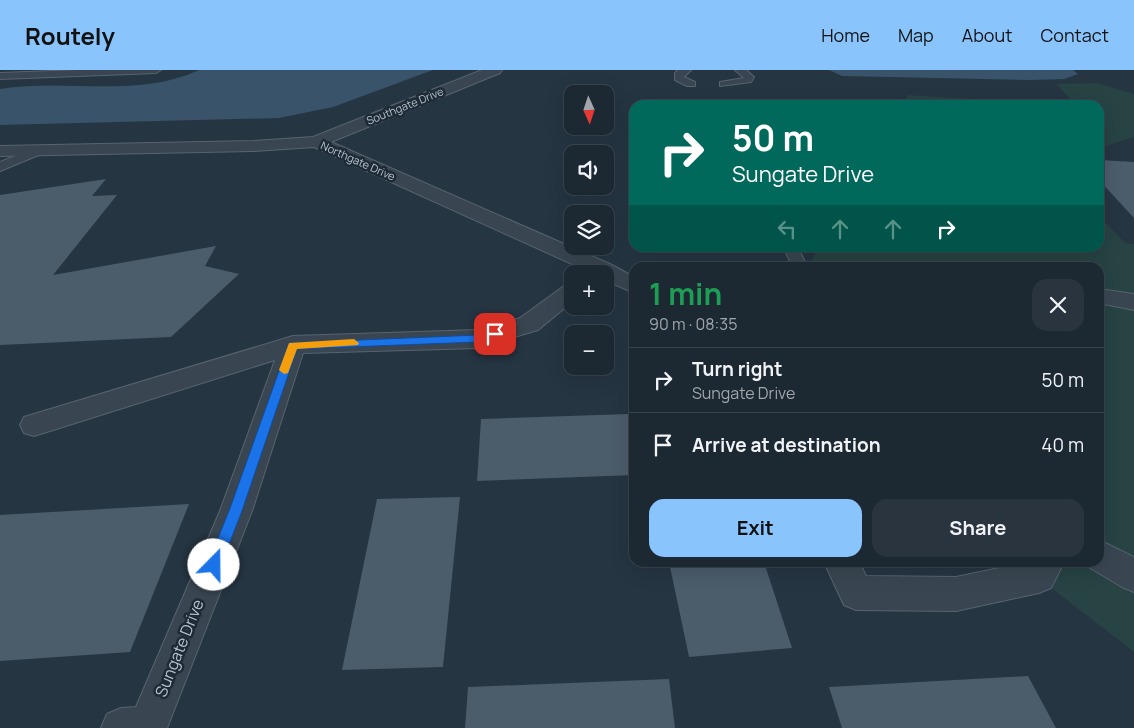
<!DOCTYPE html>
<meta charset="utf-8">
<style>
body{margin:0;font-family:Manrope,sans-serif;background:#29343e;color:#f1f3f6;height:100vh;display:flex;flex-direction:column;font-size:19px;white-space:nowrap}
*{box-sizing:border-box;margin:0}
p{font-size:16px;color:#a0a6ac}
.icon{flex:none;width:28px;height:28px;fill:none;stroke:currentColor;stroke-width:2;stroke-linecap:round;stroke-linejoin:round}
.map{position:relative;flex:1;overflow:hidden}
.details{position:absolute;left:629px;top:192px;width:475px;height:305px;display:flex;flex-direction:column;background:#1c2832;border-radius:15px;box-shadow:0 5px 20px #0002,0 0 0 1px #3a444d}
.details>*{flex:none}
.top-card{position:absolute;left:629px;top:30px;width:475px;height:152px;border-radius:15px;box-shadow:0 5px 20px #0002,0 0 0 1px #3a444d;background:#00695c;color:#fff;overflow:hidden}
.needle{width:32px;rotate:177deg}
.controls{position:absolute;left:564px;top:15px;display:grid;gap:10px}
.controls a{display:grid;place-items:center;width:50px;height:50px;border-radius:10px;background:#1c2832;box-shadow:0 5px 20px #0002,0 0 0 1px #3a444d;font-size:25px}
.pin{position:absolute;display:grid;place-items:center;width:42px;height:42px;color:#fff;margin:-21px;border-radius:10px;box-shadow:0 2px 8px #0006}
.me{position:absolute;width:55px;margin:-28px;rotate:22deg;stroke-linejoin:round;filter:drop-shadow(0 0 4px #0008)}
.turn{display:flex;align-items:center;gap:18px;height:105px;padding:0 20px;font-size:22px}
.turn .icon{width:65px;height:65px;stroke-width:2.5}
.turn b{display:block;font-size:35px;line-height:42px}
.lanes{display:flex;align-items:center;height:48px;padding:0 20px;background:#0003;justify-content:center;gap:25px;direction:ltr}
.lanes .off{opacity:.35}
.round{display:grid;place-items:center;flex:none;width:52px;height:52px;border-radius:15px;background:#29343e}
.headline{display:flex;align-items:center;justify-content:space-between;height:85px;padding:0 20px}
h1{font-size:30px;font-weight:700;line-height:38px;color:#1e9e55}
.primary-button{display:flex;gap:10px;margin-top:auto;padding:10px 20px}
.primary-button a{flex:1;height:58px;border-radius:15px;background:#8ac4fc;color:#111;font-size:20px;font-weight:700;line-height:58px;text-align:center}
.primary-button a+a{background:#29343e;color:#f1f3f6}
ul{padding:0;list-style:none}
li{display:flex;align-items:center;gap:15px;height:65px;padding:0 20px;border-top:1px solid #3a444d}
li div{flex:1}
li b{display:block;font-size:19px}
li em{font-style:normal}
header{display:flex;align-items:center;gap:30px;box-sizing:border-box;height:70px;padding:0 25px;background:#8ac4fc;color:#111}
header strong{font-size:24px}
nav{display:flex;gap:28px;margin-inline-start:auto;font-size:18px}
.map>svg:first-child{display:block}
.green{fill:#274343}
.water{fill:#38536a}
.building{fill:#4b5c6b}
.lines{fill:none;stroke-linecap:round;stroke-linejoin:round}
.service-casing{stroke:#57646f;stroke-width:2}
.minor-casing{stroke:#57646f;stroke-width:2}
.service{fill:#394651;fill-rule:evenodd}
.minor{fill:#394651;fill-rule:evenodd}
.route{fill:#1a73e8;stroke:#114b97}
.slow{fill:#f59e0b}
.labels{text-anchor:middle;stroke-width:5;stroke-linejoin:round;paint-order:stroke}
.far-street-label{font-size:11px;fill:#b6c1cc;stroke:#1e2b37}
.near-street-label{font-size:16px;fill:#b6c1cc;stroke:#1e2b37}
</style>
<header>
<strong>Routely</strong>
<nav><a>Home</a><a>Map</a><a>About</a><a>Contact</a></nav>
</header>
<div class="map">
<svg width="1134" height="658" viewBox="0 0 1134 658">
<rect width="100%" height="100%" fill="#253542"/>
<g class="green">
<path d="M1097,13L1134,24V67L1099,78V35H905L907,25L986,30L1073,33L1057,14Z"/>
<path d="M1099,142L1104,151L1125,173L1134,174V582L1019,493L1099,492V198H807L819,178H1099Z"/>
</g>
<g class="water">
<path d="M199,0H433L333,37L279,48L0,55V19C65,8 137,29 199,0Z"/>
<path d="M829,0H1073L1078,4L1064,9L1031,10L842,6Z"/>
</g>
<g class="building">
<path d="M1099,90L1134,92V148L1099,110Z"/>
<path d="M106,109L92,126L117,125L53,205L216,176L205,196L239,204L171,267L0,275V125Z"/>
<path d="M629,344L634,375V405L477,411L481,349Z"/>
<path d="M460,427L443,597L342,600L377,429Z"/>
<path d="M189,434L130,582L0,591V445Z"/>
<path d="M669,492H764L792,578L689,587Z"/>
<path d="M1028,606L1056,658H842L829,617Z"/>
<path d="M669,609L675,658H465L468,617Z"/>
</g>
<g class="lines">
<g class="service-casing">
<g id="service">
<path d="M79,0H161L156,3L0,9V3Z"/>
<path d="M678,0H691L684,7L695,12V16H687L675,10V3Z"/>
<path d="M735,0H746L754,7L751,12L720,16V12L744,8Z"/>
<path d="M37,77L43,81L41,84L0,101V92Z"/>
<path d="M784,178H798L808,198H793Z"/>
</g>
</g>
<g class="minor-casing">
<g id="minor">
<path d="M482,0H502L500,3L331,72L610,194L634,207V223L605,210V204H594L314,77L253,81L0,86V76L253,71L313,67Z"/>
<path d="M572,214V232L538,260L478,278L303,283L252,441L167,658H101L107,644L121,638L136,637L220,441L275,290L34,366L24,363L20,355L24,347L293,266L478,260L520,248L564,216Z"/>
<path d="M1099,219L1134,224V240L1099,233Z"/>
<path d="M1099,470L1134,487V522L1122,517L1087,496L1086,492H1099Z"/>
<path d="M824,492H859L866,506L956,507L1028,492H1064L1051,518L1039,523L956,541L856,540L844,535Z"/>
</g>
</g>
<use href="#service" class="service"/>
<use href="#minor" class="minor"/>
</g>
<path class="route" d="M495,260L499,261V266L478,272L297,279L242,441L219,500L214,502L209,500L207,495L229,441L289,273L478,265Z"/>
<path class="slow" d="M354,269L359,273L358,275L297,279L288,303L284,304L279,300L289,273Z"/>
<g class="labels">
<g class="far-street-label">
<text transform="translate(405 36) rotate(-22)" y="4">Southgate Drive</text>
<text transform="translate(358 91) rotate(24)" y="4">Northgate Drive</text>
</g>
<g class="near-street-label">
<text transform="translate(179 578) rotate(-68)" y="6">Sungate Drive</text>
</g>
</g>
</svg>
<div class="controls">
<a><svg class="needle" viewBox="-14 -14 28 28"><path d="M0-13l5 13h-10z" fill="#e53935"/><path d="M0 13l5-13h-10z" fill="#a0a6ac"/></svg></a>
<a><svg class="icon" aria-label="sound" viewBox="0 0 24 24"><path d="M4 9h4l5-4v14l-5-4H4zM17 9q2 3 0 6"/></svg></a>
<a><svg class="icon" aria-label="layers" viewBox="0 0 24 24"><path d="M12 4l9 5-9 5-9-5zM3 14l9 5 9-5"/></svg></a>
<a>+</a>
<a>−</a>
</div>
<div class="pin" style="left:495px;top:264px;background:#d93025"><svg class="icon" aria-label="arrive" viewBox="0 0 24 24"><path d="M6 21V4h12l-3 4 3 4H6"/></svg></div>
<svg class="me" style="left:214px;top:495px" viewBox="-20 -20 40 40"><circle r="19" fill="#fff"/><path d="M0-13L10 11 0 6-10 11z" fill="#1a73e8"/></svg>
<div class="top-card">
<div class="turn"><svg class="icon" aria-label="right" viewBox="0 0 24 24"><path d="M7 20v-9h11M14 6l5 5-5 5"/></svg><div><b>50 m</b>Sungate Drive</div></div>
<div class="lanes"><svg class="icon off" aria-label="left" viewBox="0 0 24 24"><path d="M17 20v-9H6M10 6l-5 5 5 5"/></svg><svg class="icon off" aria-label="ahead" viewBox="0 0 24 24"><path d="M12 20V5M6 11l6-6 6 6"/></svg><svg class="icon off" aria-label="ahead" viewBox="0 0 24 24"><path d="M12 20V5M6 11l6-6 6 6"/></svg><svg class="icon" aria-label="right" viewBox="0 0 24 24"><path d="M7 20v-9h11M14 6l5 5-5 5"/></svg></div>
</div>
<section class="details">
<div class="headline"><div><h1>1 min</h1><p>90 m · 08:35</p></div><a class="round"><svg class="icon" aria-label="close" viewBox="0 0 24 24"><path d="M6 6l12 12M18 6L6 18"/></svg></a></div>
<ul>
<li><svg class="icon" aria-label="right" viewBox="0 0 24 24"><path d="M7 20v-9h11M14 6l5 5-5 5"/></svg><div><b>Turn right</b><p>Sungate Drive</p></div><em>50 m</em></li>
<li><svg class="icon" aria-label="arrive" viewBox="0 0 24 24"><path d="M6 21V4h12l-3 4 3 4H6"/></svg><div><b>Arrive at destination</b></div><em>40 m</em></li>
</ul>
<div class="primary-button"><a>Exit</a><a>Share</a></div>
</section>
</div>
